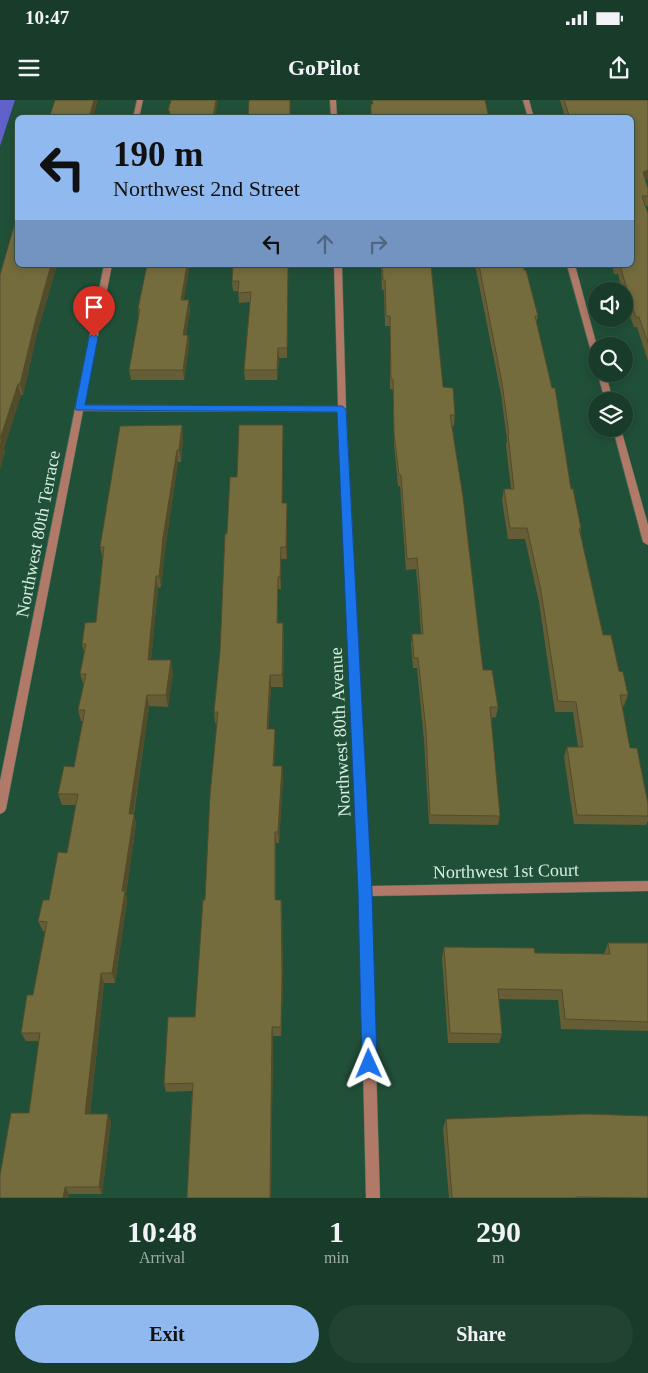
<!DOCTYPE html>
<style>
body{margin:0;font-family:"Times New Roman",serif;background:#224332;color:#f1f3f6;height:100vh;display:flex;flex-direction:column;font-size:19px;white-space:nowrap}
*{box-sizing:border-box;margin:0}
p{font-size:16px;color:#9fada8}
.icon{flex:none;width:28px;height:28px;fill:none;stroke:currentColor;stroke-width:2;stroke-linecap:round;stroke-linejoin:round}
.map{position:relative;height:1098px;overflow:hidden}
.sheet{display:flex;flex-direction:column;background:#193c2a;flex:1}
.sheet>*{flex:none}
.guide{position:absolute;left:15px;top:15px;width:619px;height:152px;border-radius:8px;box-shadow:0 2px 12px #0003,0 0 0 1px #375647;background:#90b9f0;color:#111;overflow:hidden}
.buttons{position:absolute;left:588px;top:182px;display:grid;gap:10px}
.buttons a{display:grid;place-items:center;width:45px;height:45px;border-radius:50%;background:#193c2a;box-shadow:0 2px 12px #0003,0 0 0 1px #375647;font-size:25px}
.pin{position:absolute;display:grid;place-items:center;width:42px;height:42px;color:#fff;margin:-51px -21px;border-radius:50% 50% 50% 0;rotate:-45deg;box-shadow:0 0 5px #0007}
.pin .icon{rotate:45deg}
.me{position:absolute;width:55px;margin:-28px;rotate:359deg;stroke-linejoin:round;filter:drop-shadow(0 0 4px #0008)}
.turn{display:flex;align-items:center;gap:18px;height:105px;padding:0 15px;font-size:22px}
.turn .icon{width:65px;height:65px;stroke-width:2.5}
.turn b{display:block;font-size:35px;line-height:42px}
.lanes{display:flex;align-items:center;height:48px;padding:0 15px;background:#0003;justify-content:center;gap:25px;direction:ltr}
.lanes .off{opacity:.35}
.eta{display:flex;justify-content:space-evenly;align-items:center;height:85px;text-align:center}
.eta b{font-size:30px;font-weight:700;line-height:35px}
.button{display:flex;gap:10px;margin-top:auto;padding:10px 15px}
.button a{flex:1;height:58px;border-radius:30px;background:#90b9f0;color:#111;font-size:20px;font-weight:700;line-height:58px;text-align:center}
.button a+a{background:#224332;color:#f1f3f6}
.status{display:flex;justify-content:space-between;align-items:center;height:35px;padding:0 25px;background:#193c2a;direction:ltr}
.status svg{height:14px;fill:currentColor}
header{display:flex;justify-content:space-between;align-items:center;height:65px;padding:0 15px;background:#193c2a;font-size:22px;font-weight:700}
.map>svg:first-child{display:block}
.green{fill:#6061ca}
.lines{fill:none;stroke-linecap:round;stroke-linejoin:round}
.street-casing{stroke:#416c56;stroke-width:1}
.street{fill:#b17a68;fill-rule:evenodd}
.wall{fill:#655d35}
.shaded-wall{fill:#524c2b}
.building{fill:#756c3e;stroke:#524c2b}
.route{fill:#1a73e8;stroke:#114b97}
.labels{text-anchor:middle;stroke-width:5;stroke-linejoin:round;paint-order:stroke}
.street-label{font-size:18px;fill:#d5eedf;stroke:#215038}
</style>
<div class="status"><b>10:47</b><svg viewBox="0 0 49 12"><path d="M0 12V9h3v3zM5 12V6h3v6zM10 12V3h3v9zM15 12V0h3v12zM26 1h20v11H26zM47 4h2v5h-2z"/></svg></div>
<header><svg class="icon" aria-label="menu" viewBox="0 0 24 24"><path d="M4 6h16M4 12h16M4 18h16"/></svg>GoPilot<svg class="icon" aria-label="share" viewBox="0 0 24 24"><path d="M12 15V3M7 8l5-5 5 5M5 13v7h14v-7"/></svg></header>
<div class="map">
<svg width="648" height="1098" viewBox="0 0 648 1098">
<rect width="100%" height="100%" fill="#215038"/>
<path class="green" d="M0,0H15L0,46Z"/>
<g class="lines">
<g class="street-casing">
<g id="street">
<path d="M137,0H143L139,18H133Z"/>
<path d="M330,0H336L337,18H331Z"/>
<path d="M523,0H529L534,18H528Z"/>
<path d="M104,165H112L84,305L338,306L334,165H342L346,309L371,786L648,781V791L371,796L380,1098H366L359,791L338,312L83,311L6,709L4,712L0,714V681Z"/>
<path d="M567,165H575L597,246L596,257L592,255Z"/>
<path d="M598,274H606L613,301H605Z"/>
<path d="M613,329H621L648,425V445L643,442Z"/>
</g>
</g>
<use href="#street" class="street"/>
</g>
<g class="wall">
<path d="M560,0H648V79L645,80L648,89V106H646L648,114V261L637,227H634L628,211L624,196V191H622L618,174H614L612,165H631V18H565Z"/>
<path d="M18,165H57L37,233L23,295H21L4,348L5,351L0,370V175Z"/>
<path d="M147,165H190L183,200L190,210L186,235H188L189,245L184,280H131L129,270L139,217L138,209Z"/>
<path d="M233,165H288L287,258H279L277,280H245L244,270L250,202L239,203L238,191H233L232,181Z"/>
<path d="M381,165H431L443,287L455,315L454,326H452L483,570L498,607L496,617L491,618L500,716L498,725L429,724L424,640L417,568H413L411,544L412,534H421L418,490L416,469L406,470L400,386H398L394,344L393,290L390,289V226H385L384,190H382Z"/>
<path d="M475,165H523L538,216L536,224L571,389L581,428L580,433L603,535L619,571L628,595L624,606H622L630,648L648,704V721L646,725L574,724L564,657L567,647H578L573,612H555L539,502L525,439H508L502,400L504,389H511L506,345L507,340L501,294Z"/>
<path d="M182,325L183,337L181,362H178L165,450L161,487L158,488L151,560L173,572L168,607L149,606L134,714L136,724L126,794L127,801L115,883H104L90,1014L111,1022L102,1094H69L68,1098L29,1013L39,941H26L21,933L33,895L45,831H43L38,821L49,800L67,753L76,705H62L58,694L74,667L83,621H81L78,610L84,586L80,574L84,553L82,544L96,522L103,459L100,447Z"/>
<path d="M283,325V403L287,415V459H281V489H278V523L284,535L283,587H271L268,629H275V641L274,666H282L283,677L279,743H276V800H281L282,810L283,885L281,936H273L271,1098H187L192,991L166,992L164,984L195,917L205,800L217,623H215L214,612L220,552L227,434L237,377Z"/>
<path d="M608,843H648V931L561,929L558,900L499,899L502,934L499,943H448L442,858L444,847L535,853L604,854Z"/>
<path d="M446,1019L648,1098H449L443,1028Z"/>
</g>
<g class="shaded-wall">
<path d="M94,0H98L93,18H89Z"/>
<path d="M216,0H218L215,18H213Z"/>
<path d="M648,70V79L640,82L643,72Z"/>
<path d="M51,165H57L37,233L23,295L20,284L35,222Z"/>
<path d="M187,165H190L182,210L181,200Z"/>
<path d="M189,200L190,210L184,245L183,235Z"/>
<path d="M188,235L189,245L184,280L183,270Z"/>
<path d="M278,248L279,258L277,280V270Z"/>
<path d="M18,284L21,295L4,348L5,351L0,370V339Z"/>
<path d="M182,325L183,337L181,362L179,350Z"/>
<path d="M283,325V415L282,403Z"/>
<path d="M177,350L178,362L165,450L161,487L159,476L163,438Z"/>
<path d="M287,403V459L286,447Z"/>
<path d="M281,447V489L280,477Z"/>
<path d="M156,476L158,488L150,571L148,560Z"/>
<path d="M278,477V535L277,523Z"/>
<path d="M283,523L284,535L283,587L282,575Z"/>
<path d="M171,560L173,572L168,607L166,595Z"/>
<path d="M270,575L271,587L268,640L267,629Z"/>
<path d="M147,595L149,606L132,722L134,714L136,724L126,794L127,801L115,883L112,873L122,791L129,714Z"/>
<path d="M275,629V641L274,677L273,666Z"/>
<path d="M282,666L283,677L279,743L278,732Z"/>
<path d="M275,732L276,743V810L275,800Z"/>
<path d="M281,800L283,885L281,936Z"/>
<path d="M101,873L104,883L89,1022L85,1014Z"/>
<path d="M272,927L273,936L271,1098H270Z"/>
<path d="M108,1014L111,1022L102,1094L99,1087Z"/>
<path d="M65,1087L69,1094L68,1098H63Z"/>
</g>
<g class="building">
<path d="M55,0H94L89,18H49Z"/>
<path d="M171,0H216L213,18H168L170,11H168Z"/>
<path d="M249,0H290V18H248Z"/>
<path d="M372,0H485L489,18H371V4H373Z"/>
<path d="M564,0H648V70L643,72L648,89V96H642L648,114V243L639,217H636L630,200L620,165H631V18H570Z"/>
<path d="M15,122H18V165H51L35,222L20,284H18L0,339H2L0,347V175Z"/>
<path d="M147,165H187L181,200H189L183,235H188L183,270H129L140,209H138Z"/>
<path d="M233,165H288L287,248H278L277,270H244L251,192L238,193L239,181H232Z"/>
<path d="M382,165H431L443,287L453,288L455,315H450L463,397L483,570H492L498,607H490L500,716L430,715L426,630L418,558H414L412,534H423L419,480L417,458L407,459L401,375H399L394,333L393,279H391L390,216H386L385,180H383Z"/>
<path d="M479,165H523L524,170H526L538,216H535L552,288H555L571,389H573L581,428H579L603,535H611L619,571L623,572L628,595H620L630,648H637L648,704V716L577,715L567,647H583L576,602L558,601L541,491L527,428H510L504,389H514L508,334H509L502,283Z"/>
<path d="M182,325L179,350H177L163,438L159,476H156L148,560H171L166,595H147L129,714H134L122,791H125L112,873H101L85,1014H108L99,1087H65L63,1098H0V1075L11,1013H29L40,933H21L27,895H33L47,822L38,821L43,800H49L58,752L67,753L78,694H58L64,666L74,667L85,610H78L86,574H80L86,544H82L85,523L96,522L104,447H100L120,326Z"/>
<path d="M239,325H283L282,403H287L286,447H281L280,477H278L277,523H283L282,575H270L267,629H275L273,666H282L278,732H275V800H281L282,875L281,927H272L270,1098H187L193,983L164,984L168,917H195L203,800H205L210,695L218,612H214L220,552L225,434H227L230,377H237Z"/>
<path d="M608,843H648V922L565,919L562,890L498,889L502,934L450,933L444,847L534,848L535,853L610,854Z"/>
<path d="M586,1014L648,1016V1098L576,1097V1098H452L446,1019Z"/>
</g>
<path class="route" d="M94,234L98,237L85,305L342,306L346,309L372,791L377,964L375,969L369,971L364,969L362,964L358,791L337,312L76,310L75,308L89,237Z"/>
<g class="labels">
<g class="street-label">
<text transform="translate(38 434) rotate(-79)" y="6">Northwest 80th Terrace</text>
<text transform="translate(340 632) rotate(-93)" y="6">Northwest 80th Avenue</text>
<text transform="translate(506 771) rotate(-1)" y="6">Northwest 1st Court</text>
</g>
</g>
</svg>
<div class="buttons">
<a><svg class="icon" aria-label="sound" viewBox="0 0 24 24"><path d="M4 9h4l5-4v14l-5-4H4zM17 9q2 3 0 6"/></svg></a>
<a><svg class="icon" aria-label="search" viewBox="0 0 24 24"><circle cx="10" cy="10" r="6"/><path d="M15 15l6 6"/></svg></a>
<a><svg class="icon" aria-label="layers" viewBox="0 0 24 24"><path d="M12 4l9 5-9 5-9-5zM3 14l9 5 9-5"/></svg></a>
</div>
<div class="pin" style="left:94px;top:237px;background:#d93025"><svg class="icon" aria-label="arrive" viewBox="0 0 24 24"><path d="M6 21V4h12l-3 4 3 4H6"/></svg></div>
<svg class="me" style="left:369px;top:964px" viewBox="-20 -20 40 40"><path d="M0-17L14 15 0 8-14 15z" fill="#1a73e8" stroke="#fff" stroke-width="4"/></svg>
<div class="guide">
<div class="turn"><svg class="icon" aria-label="left" viewBox="0 0 24 24"><path d="M17 20v-9H6M10 6l-5 5 5 5"/></svg><div><b>190 m</b>Northwest 2nd Street</div></div>
<div class="lanes"><svg class="icon" aria-label="left" viewBox="0 0 24 24"><path d="M17 20v-9H6M10 6l-5 5 5 5"/></svg><svg class="icon off" aria-label="ahead" viewBox="0 0 24 24"><path d="M12 20V5M6 11l6-6 6 6"/></svg><svg class="icon off" aria-label="right" viewBox="0 0 24 24"><path d="M7 20v-9h11M14 6l5 5-5 5"/></svg></div>
</div>
</div>
<section class="sheet">
<div class="eta">
<div><b>10:48</b><p>Arrival</p></div>
<div><b>1</b><p>min</p></div>
<div><b>290</b><p>m</p></div>
</div>
<div class="button"><a>Exit</a><a>Share</a></div>
</section>
